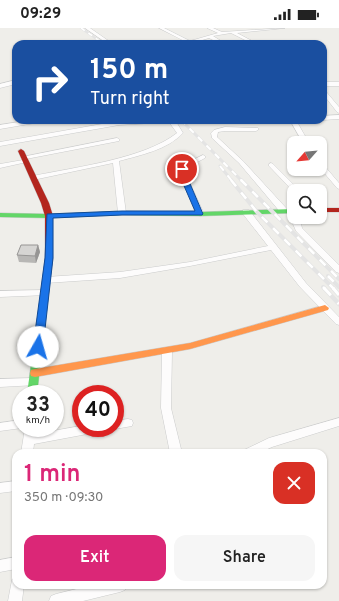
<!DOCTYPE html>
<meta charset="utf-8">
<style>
body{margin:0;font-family:Overpass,sans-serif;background:#f6f6f6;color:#222;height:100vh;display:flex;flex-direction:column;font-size:15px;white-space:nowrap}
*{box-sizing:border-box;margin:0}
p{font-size:13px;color:#767676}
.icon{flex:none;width:22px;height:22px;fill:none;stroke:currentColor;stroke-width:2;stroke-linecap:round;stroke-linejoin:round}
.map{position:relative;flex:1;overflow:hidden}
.sheet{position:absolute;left:12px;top:421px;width:315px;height:140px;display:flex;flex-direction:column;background:#fff;border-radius:12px;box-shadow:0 1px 3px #0004}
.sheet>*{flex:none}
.top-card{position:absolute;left:12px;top:12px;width:315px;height:84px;border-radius:12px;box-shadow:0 1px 3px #0004;background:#1a4fa0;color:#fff;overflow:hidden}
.needle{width:26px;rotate:243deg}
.buttons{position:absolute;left:287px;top:108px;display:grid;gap:8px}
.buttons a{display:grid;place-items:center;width:40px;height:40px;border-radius:8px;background:#fff;box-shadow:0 1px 3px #0004;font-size:20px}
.speed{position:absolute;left:12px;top:357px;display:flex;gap:8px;font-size:20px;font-weight:700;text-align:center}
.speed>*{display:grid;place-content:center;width:52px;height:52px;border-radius:50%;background:#fff;box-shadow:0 1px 3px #0004;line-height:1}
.speed small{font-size:10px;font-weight:400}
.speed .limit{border:6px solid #d22;background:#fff;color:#111}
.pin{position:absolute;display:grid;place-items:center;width:34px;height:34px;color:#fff;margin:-17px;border:2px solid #fff;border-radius:50%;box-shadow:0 1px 4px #0007}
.me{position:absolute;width:44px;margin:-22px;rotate:7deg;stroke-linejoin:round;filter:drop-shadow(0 0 3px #0008)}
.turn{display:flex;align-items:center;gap:14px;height:84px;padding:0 12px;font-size:18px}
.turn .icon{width:52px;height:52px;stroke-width:2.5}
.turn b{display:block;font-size:28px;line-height:34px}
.round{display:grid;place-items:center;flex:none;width:42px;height:42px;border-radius:12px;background:#f6f6f6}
.summary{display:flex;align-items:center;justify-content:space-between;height:68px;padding:0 12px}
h1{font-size:24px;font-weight:600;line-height:30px;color:#db2777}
.action{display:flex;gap:8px;margin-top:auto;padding:8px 12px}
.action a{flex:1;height:46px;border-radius:12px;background:#db2777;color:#fff;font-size:16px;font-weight:600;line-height:46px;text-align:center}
.action a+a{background:#f6f6f6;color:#222}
.status{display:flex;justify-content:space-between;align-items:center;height:28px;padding:0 20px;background:#fff;direction:ltr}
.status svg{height:11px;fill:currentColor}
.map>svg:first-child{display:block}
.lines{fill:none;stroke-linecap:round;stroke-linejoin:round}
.street-casing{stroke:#cbcccc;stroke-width:1}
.fast-casing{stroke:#cacacb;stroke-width:1}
.slow-casing{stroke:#cacacb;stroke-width:1}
.jam-casing{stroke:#cacacb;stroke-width:1}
.street{fill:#fdfcfc;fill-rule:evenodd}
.fast{fill:#63d668;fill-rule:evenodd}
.slow{fill:#ff974d;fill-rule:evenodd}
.jam{fill:#b3261e;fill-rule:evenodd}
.rail-far3-casing{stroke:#e4e4e4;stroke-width:2.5}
.rail-far2-casing{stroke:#e4e4e4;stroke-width:3}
.rail-far1-casing{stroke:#e4e4e4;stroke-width:4}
.rail-casing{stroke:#e4e4e4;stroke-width:4.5}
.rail-far3{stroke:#fff;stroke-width:1.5;stroke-dasharray:4.5;stroke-linecap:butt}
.rail-far2{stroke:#fff;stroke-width:2;stroke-dasharray:6;stroke-linecap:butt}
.rail-far1{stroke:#fff;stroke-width:2.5;stroke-dasharray:8;stroke-linecap:butt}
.rail{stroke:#fff;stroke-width:3;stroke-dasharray:10;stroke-linecap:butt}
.wall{fill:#b8b7b5}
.shaded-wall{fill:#969594}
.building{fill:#d6d5d3;stroke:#969594}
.route{fill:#1a73e8;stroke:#114b97}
</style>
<div class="status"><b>09:29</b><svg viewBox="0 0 49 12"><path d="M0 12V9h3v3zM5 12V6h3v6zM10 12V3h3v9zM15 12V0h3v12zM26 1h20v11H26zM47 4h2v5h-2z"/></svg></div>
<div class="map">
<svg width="339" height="573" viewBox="0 0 339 573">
<rect width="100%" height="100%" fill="#efeeea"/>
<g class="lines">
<g class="street-casing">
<g id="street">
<path d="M85,0H90L113,16H108Z"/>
<path d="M159,0H164L190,13L218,5L207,0H213L222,4L285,0L237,5L258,16H253L231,5L213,8L226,16H221L209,10L189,16H183L186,14Z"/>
<path d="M16,52V56L0,60V56Z"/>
<rect x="323" y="54" width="16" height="4"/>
<path d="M323,60L339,79V85L337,84L323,66Z"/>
<path d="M339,87V91L323,92V88Z"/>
<path d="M31,92H44L41,94L0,101V97Z"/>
<path d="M141,92H175L183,105C167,122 141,127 119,133L126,185L122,187L118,185L113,135L33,152L30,150L33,148C75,139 144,131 177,105L169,94L119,97L0,118V114L119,93Z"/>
<path d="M253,92H278L275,94L255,95L253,94Z"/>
<path d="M290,92H296L309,115H303Z"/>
<path d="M225,99L258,100V102L256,103H225L218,104L217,109L243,133L287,181V185H281L239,135L212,110L211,105L214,102Z"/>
<path d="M117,110L119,111V113L26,131L28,133L27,134L0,140V136L23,132L21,130L22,129Z"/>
<path d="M203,127L205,128V130L188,139L185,144L204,186L200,188L196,186L179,144L183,137Z"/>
<path d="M320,134L322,135L339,155V161L337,160L320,140Z"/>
<path d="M271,135L273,136L300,163L294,164L269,138V136Z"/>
<path d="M243,182H249L306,255L339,289V297L336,296L300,259L271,222L190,238L120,250L46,255L42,252L46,249L120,244L190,234L268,218L243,186Z"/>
<path d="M298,189H306L301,196L302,200L339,237V245L336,244L296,203L293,196Z"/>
<path d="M44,262L47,263L48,265L47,267L0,269V263Z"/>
<path d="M167,320L170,321L172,323L171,380L182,425H170L161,380L162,323L164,321Z"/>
<path d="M33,350L37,351L38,354L37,357L0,359V351Z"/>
<path d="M339,390V398L272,419L259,425H242L244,422L269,410Z"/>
<path d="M128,391L132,392L133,395L132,398L115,401L111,400H115V393Z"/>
<path d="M21,392L22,400L0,403V395Z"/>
<path d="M81,398V400H103L102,403L98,404L34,416L33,425H21L25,400H35V406Z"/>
<path d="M16,453V463L0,465V455Z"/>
<path d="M16,529V541L0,544V532Z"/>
<path d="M16,551V557H24L22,573H8L12,552Z"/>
<path d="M93,557H127L125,562L120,564L83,573H49L51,568L56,566Z"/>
</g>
</g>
<g class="fast-casing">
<g id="fast">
<path d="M294,181V185L200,188L122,187L49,190L0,189V185L49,186L122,183L200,184Z"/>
<path d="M43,276L47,279L37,366H27L39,279Z"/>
</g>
</g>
<g class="slow-casing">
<path id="slow" d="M325,277L329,280L328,282L190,321L35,349L31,348L30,345L31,342L35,341L190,315Z"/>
</g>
<g class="jam-casing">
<g id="jam">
<path d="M21,121L24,123L49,175L53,188V230L47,279L43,282L39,279L45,230V188L41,175L18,123Z"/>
<rect x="320" y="180" width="19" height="4"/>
</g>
</g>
<use href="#street" class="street"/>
<use href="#fast" class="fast"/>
<use href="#slow" class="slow"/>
<use href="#jam" class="jam"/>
<g class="rail-far3-casing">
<path id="rail-far3" d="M81,0L104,16"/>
</g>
<g class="rail-far2-casing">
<g id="rail-far2">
<path d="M181,92L242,153"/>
<path d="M220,138L232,153"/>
</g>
</g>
<g class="rail-far1-casing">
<g id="rail-far1">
<path d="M231,152L257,184L334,261"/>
<path d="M241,152L339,251"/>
<path d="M328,248L339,259"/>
<path d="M323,259L325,261"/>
</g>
</g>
<g class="rail-casing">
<g id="rail">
<path d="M324,260L339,276"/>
<path d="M333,260L339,267"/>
</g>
</g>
<use href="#rail-far3" class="rail-far3"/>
<use href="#rail-far2" class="rail-far2"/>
<use href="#rail-far1" class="rail-far1"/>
<use href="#rail" class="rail"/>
</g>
<path class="wall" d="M38,217L40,224L36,235L19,234L17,227Z"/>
<path class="shaded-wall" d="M38,217L40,224L36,235L35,228Z"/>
<path class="building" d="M21,217H38L35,228L17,227Z"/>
<path class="route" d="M180,139L186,141L185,144L203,186L202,187H122L53,190V230L43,319L38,322L35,321L33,319L45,230L47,186L122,183H195L178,144Z"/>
</svg>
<div class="buttons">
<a><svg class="needle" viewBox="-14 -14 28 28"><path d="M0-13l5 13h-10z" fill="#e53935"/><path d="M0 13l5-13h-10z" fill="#767676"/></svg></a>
<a><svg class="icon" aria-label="search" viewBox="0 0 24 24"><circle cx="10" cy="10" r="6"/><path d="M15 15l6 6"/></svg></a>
</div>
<div class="speed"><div>33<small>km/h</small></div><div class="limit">40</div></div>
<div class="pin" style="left:182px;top:141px;background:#d93025"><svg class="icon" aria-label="arrive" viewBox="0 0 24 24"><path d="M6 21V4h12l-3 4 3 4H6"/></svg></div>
<svg class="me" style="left:38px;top:319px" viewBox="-20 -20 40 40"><circle r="19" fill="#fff"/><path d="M0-13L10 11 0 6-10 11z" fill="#1a73e8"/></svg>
<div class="top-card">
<div class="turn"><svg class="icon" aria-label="right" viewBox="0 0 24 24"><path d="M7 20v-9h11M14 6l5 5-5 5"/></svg><div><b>150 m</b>Turn right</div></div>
</div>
<section class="sheet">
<div class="summary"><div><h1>1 min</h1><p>350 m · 09:30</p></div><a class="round" style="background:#d93025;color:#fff"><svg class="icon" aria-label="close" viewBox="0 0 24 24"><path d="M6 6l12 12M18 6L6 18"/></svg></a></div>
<div class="action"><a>Exit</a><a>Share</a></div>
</section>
</div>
